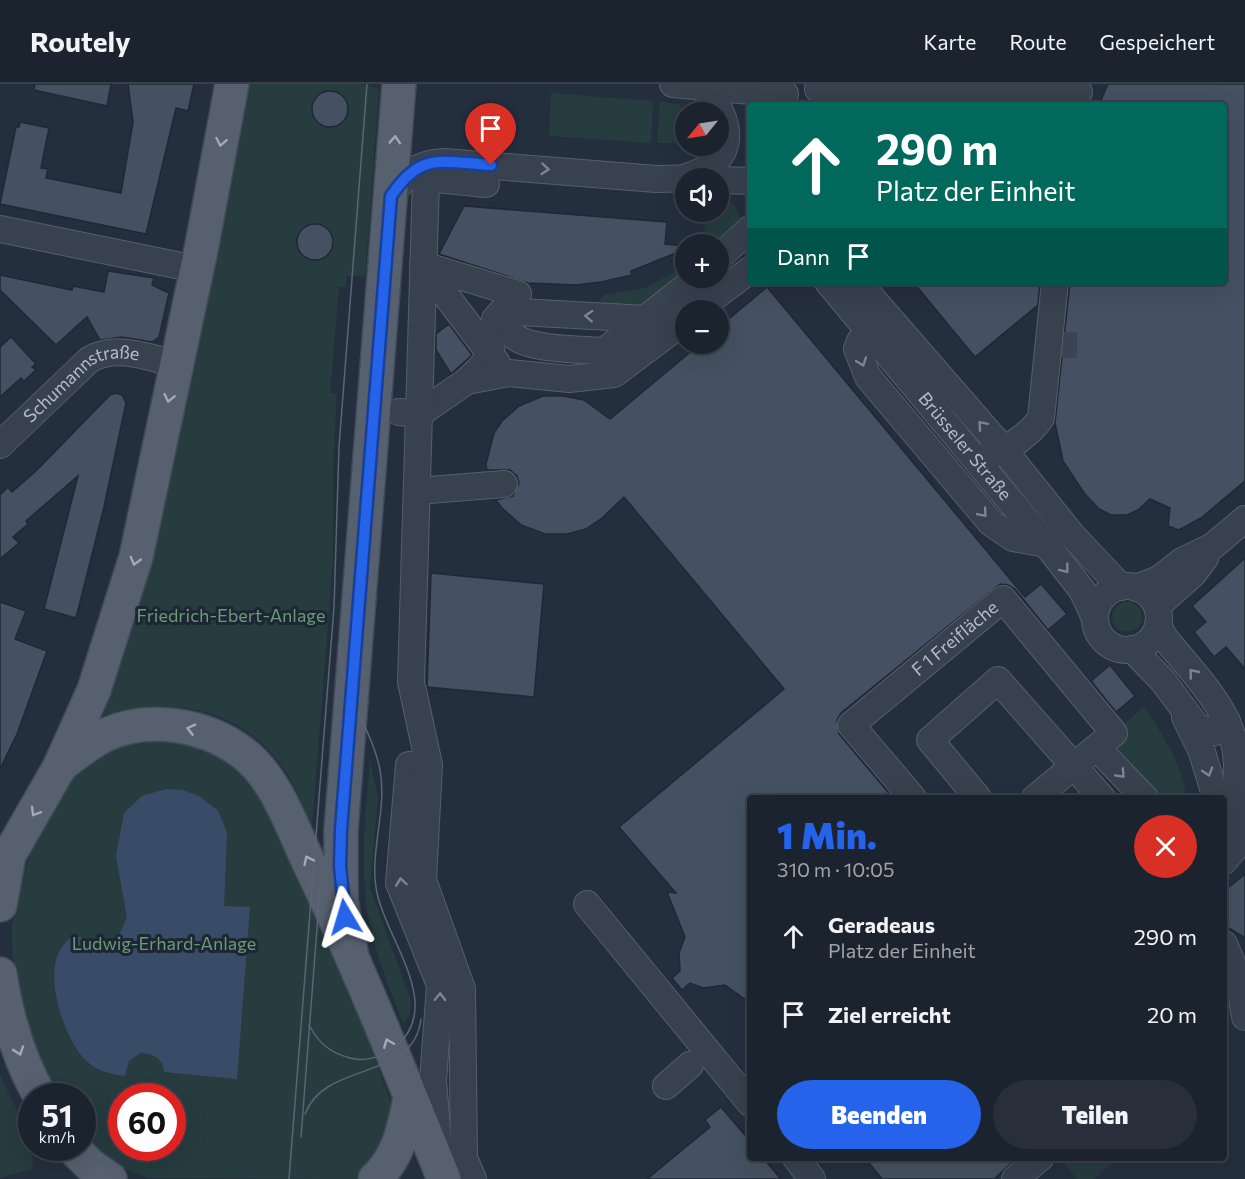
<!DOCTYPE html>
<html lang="de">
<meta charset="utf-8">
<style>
body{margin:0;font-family:Commissioner,sans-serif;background:#282f3a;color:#f1f3f6;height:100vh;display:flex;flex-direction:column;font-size:22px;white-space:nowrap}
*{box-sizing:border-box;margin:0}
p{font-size:20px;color:#a0a4aa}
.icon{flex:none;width:33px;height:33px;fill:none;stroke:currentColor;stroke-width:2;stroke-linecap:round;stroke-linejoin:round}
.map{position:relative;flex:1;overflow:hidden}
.side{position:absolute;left:747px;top:711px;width:480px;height:366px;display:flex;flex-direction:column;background:#1b232e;border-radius:6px;box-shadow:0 6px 24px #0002,0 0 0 2px #39404a}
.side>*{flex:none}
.banner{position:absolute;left:747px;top:18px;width:480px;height:183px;border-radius:6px;box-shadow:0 6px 24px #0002,0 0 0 2px #39404a;background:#00695c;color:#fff;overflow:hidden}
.needle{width:39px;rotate:240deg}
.fabs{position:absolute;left:675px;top:18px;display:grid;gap:12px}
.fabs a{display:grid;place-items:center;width:54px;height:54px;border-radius:50%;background:#1b232e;box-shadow:0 6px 24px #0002,0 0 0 2px #39404a;font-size:30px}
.speed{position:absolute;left:18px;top:999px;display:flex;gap:12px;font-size:30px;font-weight:700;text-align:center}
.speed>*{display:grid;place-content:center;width:78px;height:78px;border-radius:50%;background:#1b232e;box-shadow:0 6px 24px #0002,0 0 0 2px #39404a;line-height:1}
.speed small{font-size:15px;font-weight:400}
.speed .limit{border:9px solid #d22;background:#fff;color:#111}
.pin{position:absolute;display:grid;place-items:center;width:51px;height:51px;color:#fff;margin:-62px -26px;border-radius:50% 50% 50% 0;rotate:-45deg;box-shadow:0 0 6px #0007}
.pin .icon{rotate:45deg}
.me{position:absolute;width:66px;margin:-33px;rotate:353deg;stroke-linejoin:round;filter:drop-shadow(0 0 4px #0008)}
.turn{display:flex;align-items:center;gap:21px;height:126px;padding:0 30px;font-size:27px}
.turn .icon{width:78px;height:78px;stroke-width:2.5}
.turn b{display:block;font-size:42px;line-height:51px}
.then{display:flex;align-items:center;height:57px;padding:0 30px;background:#0003;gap:12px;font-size:22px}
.round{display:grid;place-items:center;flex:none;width:63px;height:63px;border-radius:32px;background:#282f3a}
.summary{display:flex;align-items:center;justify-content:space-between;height:102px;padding:0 30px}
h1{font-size:36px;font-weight:800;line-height:45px;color:#2563eb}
.action{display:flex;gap:12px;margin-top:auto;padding:12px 30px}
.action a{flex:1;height:69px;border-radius:36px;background:#2563eb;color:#fff;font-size:24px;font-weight:800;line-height:69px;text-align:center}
.action a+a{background:#282f3a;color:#f1f3f6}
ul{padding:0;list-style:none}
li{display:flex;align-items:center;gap:18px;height:78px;padding:0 30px}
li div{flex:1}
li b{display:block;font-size:22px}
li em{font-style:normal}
header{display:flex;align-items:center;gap:36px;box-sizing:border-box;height:84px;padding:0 30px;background:#1b232e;border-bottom:2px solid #39404a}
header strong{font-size:28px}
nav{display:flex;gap:33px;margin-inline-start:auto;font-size:21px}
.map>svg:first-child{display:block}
.green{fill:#263c3f;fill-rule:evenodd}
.water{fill:#394c67}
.building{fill:#455162;stroke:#1f2835;stroke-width:1.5}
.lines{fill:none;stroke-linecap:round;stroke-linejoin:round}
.minor-tunnel{stroke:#3a4453;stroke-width:26;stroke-dasharray:26 13;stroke-linecap:butt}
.minor-casing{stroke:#565f6c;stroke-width:28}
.major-casing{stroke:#414a57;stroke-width:36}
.minor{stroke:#38414e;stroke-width:26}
.major{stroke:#56606e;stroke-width:33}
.tram{stroke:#5a6575;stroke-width:1.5}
.oneway{stroke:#a1aab7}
.oneway2{stroke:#7c8592}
.route-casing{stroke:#184099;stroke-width:15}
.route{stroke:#2563eb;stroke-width:10}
.labels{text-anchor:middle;stroke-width:6;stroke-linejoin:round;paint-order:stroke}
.street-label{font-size:18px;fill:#b4bcc9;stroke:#1d2633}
.park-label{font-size:18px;fill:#6b9a76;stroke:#1d2633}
</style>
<header>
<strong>Routely</strong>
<nav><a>Karte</a><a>Route</a><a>Gespeichert</a></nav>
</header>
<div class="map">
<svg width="1245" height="1095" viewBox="0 0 1245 1095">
<rect width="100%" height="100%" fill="#242f3e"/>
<g class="green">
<path d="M245,0H362L379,5L365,193L346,192V203H339L330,309L337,310L333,385V476L312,743C304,725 297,705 286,688C243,621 163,609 93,635Z"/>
<path d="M551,9L653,17L651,59L549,52Z"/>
<path d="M660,18L678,20L688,28H686L684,59H657Z"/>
<path d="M719,119H733L742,136L713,160H704L705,128H718Z"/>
<path d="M675,187L680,193L641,226H591L604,211L646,204Z"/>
<circle cx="1127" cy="533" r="15"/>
<path d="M1144,623C1164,652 1181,680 1187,714L1158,713L1104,657Z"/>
<path d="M144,652L208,661L253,694L321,843L366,949L391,1020L390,1043L384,1063L362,1091L355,1095L148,1094C129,1087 86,1068 83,1045C81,1035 83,1023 82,1012H58C43,989 34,964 26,938C4,860 7,817 42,744C55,716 69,690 93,670C105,660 129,656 144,652ZM122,1012H172V1064H122Z"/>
<path d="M370,677L378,714L370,803L411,917L410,930L403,939C389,902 373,865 367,825C360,775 366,726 370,677Z"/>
<path d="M0,991L31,1055L33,1085L0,1094Z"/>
<path d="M1060,1074H1119L1094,1095H1077Z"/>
</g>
<path class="water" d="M166,705L183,706L201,713L218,727L227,748L224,822L250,823L237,995L164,988C163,973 153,970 140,969L129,977L125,992C112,990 100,988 90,980C66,962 47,901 57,873C60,864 66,858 73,851L104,860L119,851L127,834L116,772L124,729L142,712Z"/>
<g class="building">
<path d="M35,0H111L107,22L34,6Z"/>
<path d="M128,0H194L188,27L176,24L146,150L0,120L16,43H19L20,38L49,44L41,84L48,85L46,94L121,109L133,38Z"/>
<path d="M1108,0H1245V397L1201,434L1179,446L1168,442L1170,424L1150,415L1138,426L1127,431H1111L1099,425L1084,409L1063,377L1055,339L1070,198H1224V21H1099Z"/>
<circle cx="330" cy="25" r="18"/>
<path d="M464,122L667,138L665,160L686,162V165L631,187L632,191L601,198L576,201L528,199L439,170Z"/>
<circle cx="315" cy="158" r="18"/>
<path d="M108,187L154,194L152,201L169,209L159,253L152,258L122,253L100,256L87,233L56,261L0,206V191L72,206L73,202L104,208Z"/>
<path d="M913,198H1040L1038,221L975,273Z"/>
<path d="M767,203L1025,513L1041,500L1067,530L1048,546L1015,505L1008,501L1000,500L841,629L837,636L839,650L893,714H750V919L725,901L703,904L690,899L682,906L672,894L680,887L679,869L685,853L667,808L676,809L619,743L784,605L624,413L602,434L586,445L567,450H545L521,441L502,424L496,416L513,412L519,399L517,392L510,386H487L486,380L494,349L502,337L519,322L543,312H564L584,316L610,335L700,260H718V244Z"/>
<path d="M449,240L472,271L451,290L436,266V250Z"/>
<path d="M11,253L36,280L32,283L36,286L24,297L21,294L0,313V263Z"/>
<path d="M116,309L122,311L126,319L104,423L76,534L44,525L78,392L26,437L28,440L13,453L19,459L0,475V411L8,403L12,408L36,387L110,311Z"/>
<path d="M1245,474V585L1226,563L1214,573L1194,548L1206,538L1192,522Z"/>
<path d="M431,489L544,500L534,613L427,603Z"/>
<path d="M0,518L26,527L15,555L47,567L17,650L0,685Z"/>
<path d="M1110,581L1135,612L1116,628L1091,597Z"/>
<path d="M1245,790V854L1224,841V807Z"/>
<path d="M721,1023L750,1057V1074H763L781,1095H647L710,1043L705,1036Z"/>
<path d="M865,1074H1017L994,1095H882Z"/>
</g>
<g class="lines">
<path class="minor-tunnel" d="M1056,261H1077"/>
<g class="minor-casing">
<g id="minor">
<path d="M673,0L785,10"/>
<path d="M818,5L824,7L1079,8"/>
<path d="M683,94C692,91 701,88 709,83C740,61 724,24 702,3"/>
<path d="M718,96L750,97"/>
<path d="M391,112C406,90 417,79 444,78L656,95L701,94"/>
<path d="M0,145L196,185"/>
<path d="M718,174L750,145"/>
<path d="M423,181L518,210L495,235L490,274L467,297"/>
<path d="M423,181L497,279"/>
<path id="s1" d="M828,198L1046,460L1082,506L1095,534"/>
<path d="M858,198L1003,365L1072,451L1121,503"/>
<path d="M697,226L750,186"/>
<path d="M647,235L520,228L511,234C494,268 584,265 604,267L697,194"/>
<path d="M881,239L860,257L857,265L868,293L991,439L1013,454L1046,460"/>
<path d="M399,328L419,330L467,297L509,289L569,295L614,290L686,236"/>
<path id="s2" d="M0,361L89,276C115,260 148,273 176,280"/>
<path d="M989,371C1006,368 1032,348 1041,334L1055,198"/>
<path d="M417,407L504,400"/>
<circle cx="1127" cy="534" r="32"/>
<path d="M1136,504L1159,495L1182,477L1213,462L1245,435"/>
<path d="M1157,522L1193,490L1205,474"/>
<path d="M1158,541L1164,553C1194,591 1237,629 1237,682C1237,710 1230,736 1235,764L1224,777"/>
<path d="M1132,565L1163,597L1197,643L1215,648L1225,643L1227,637"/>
<path d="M1185,633L1202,668L1216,714"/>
<path d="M1097,664L1145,714"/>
<path d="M409,681L399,799L440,901L433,997L439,1068"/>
<path id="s3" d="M913,714L851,641L1003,515L1114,649L1035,714"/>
<path d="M978,714L930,656L998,596L1102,714"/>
<path d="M587,820L750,1019"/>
<path d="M1224,860L1239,895L1245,933"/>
<path d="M666,1002L690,981"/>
<path d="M796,1074L812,1095"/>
<path d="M473,1095L464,1074L462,905L423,796L429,681L411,598L426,94L486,100"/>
<path d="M1015,1095L1040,1074"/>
</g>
</g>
<g class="major-casing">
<g id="major">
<path d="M60,682C74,671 89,659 105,651C148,631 205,640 243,669C277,695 292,744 310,781C359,884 401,989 444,1095"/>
<path d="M0,821L9,771L59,684L94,606L136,473L201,166L232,0"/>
<path d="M351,867L341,816V746L399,0"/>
<path d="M0,890C7,934 18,974 40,1012"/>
<path d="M73,1064L90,1081L110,1095"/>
<path d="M375,1095C399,1073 404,1044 410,1014"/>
</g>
</g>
<use href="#minor" class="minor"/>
<use href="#major" class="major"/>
<g class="tram">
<path d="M309,941C319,960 331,969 350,974C364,978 382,973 394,964C445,924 389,859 378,813C367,772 388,728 380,686C375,659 360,634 349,609C343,594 341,577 339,560"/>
<path d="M305,1030C325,976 414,998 421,935"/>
<path d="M301,1053L320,805"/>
<path d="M289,1095L334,523L339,363L367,0"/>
</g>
</g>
<defs><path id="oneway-chevron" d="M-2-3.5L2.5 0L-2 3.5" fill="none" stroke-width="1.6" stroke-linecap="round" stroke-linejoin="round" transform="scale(1.5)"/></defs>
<g class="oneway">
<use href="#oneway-chevron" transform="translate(395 56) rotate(-86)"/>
<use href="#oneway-chevron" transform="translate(221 58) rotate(101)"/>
<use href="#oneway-chevron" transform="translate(169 314) rotate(102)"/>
<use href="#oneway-chevron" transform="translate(135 477) rotate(105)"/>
<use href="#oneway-chevron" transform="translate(191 645) rotate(-166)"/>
<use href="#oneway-chevron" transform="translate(35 728) rotate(121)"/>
<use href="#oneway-chevron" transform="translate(308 776) rotate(-115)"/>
<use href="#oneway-chevron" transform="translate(388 959) rotate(-112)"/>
<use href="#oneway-chevron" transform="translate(19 967) rotate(71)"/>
</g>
<g class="oneway2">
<use href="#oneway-chevron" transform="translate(545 85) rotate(5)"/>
<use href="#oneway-chevron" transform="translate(589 232) rotate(-177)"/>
<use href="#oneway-chevron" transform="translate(862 278) rotate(70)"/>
<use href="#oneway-chevron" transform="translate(982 341) rotate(-131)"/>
<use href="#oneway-chevron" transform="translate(983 429) rotate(50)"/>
<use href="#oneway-chevron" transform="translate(1065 485) rotate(52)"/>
<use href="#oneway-chevron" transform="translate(1193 589) rotate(-129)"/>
<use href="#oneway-chevron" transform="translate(1208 688) rotate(73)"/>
<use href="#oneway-chevron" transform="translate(1121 690) rotate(47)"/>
<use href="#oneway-chevron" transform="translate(401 798) rotate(-98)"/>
<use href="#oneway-chevron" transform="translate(440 913) rotate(-89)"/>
</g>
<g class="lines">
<g class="route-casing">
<path id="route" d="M345,833L340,782L341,746L391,112C421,67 442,78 491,81"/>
</g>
<use href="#route" class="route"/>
</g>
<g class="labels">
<g class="street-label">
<text dy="6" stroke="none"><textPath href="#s2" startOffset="106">Schumannstraße</textPath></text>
<text dy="6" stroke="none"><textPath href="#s1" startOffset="214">Brüsseler Straße</textPath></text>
<text dy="6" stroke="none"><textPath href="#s3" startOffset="231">F 1 Freifläche</textPath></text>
</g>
<g class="park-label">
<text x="231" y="538">Friedrich-Ebert-Anlage</text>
<text x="164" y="866">Ludwig-Erhard-Anlage</text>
</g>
</g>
</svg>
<div class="fabs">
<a><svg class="needle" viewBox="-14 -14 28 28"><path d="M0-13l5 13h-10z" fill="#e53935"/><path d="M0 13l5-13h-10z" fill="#a0a4aa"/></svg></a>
<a><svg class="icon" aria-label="sound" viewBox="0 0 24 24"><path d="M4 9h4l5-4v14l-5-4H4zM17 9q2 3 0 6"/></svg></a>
<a>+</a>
<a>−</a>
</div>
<div class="speed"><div>51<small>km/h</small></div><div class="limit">60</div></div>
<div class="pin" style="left:491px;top:81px;background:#d93025"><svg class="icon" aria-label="arrive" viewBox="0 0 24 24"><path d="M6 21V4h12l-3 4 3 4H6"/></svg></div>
<svg class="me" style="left:345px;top:833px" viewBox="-20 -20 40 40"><path d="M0-17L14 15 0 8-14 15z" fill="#2563eb" stroke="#fff" stroke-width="4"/></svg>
<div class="banner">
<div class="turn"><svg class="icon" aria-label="ahead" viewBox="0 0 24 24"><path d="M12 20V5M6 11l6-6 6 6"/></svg><div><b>290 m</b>Platz der Einheit</div></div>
<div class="then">Dann<svg class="icon" aria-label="arrive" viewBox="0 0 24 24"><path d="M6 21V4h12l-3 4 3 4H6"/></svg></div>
</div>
<section class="side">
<div class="summary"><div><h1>1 Min.</h1><p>310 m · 10:05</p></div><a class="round" style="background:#d93025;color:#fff"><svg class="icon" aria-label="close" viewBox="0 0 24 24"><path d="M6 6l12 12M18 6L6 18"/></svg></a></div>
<ul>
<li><svg class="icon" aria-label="ahead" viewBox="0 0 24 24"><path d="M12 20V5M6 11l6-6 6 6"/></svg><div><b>Geradeaus</b><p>Platz der Einheit</p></div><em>290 m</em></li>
<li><svg class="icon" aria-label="arrive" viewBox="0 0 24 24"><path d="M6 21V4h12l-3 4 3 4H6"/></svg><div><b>Ziel erreicht</b></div><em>20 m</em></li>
</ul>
<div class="action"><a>Beenden</a><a>Teilen</a></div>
</section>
</div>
